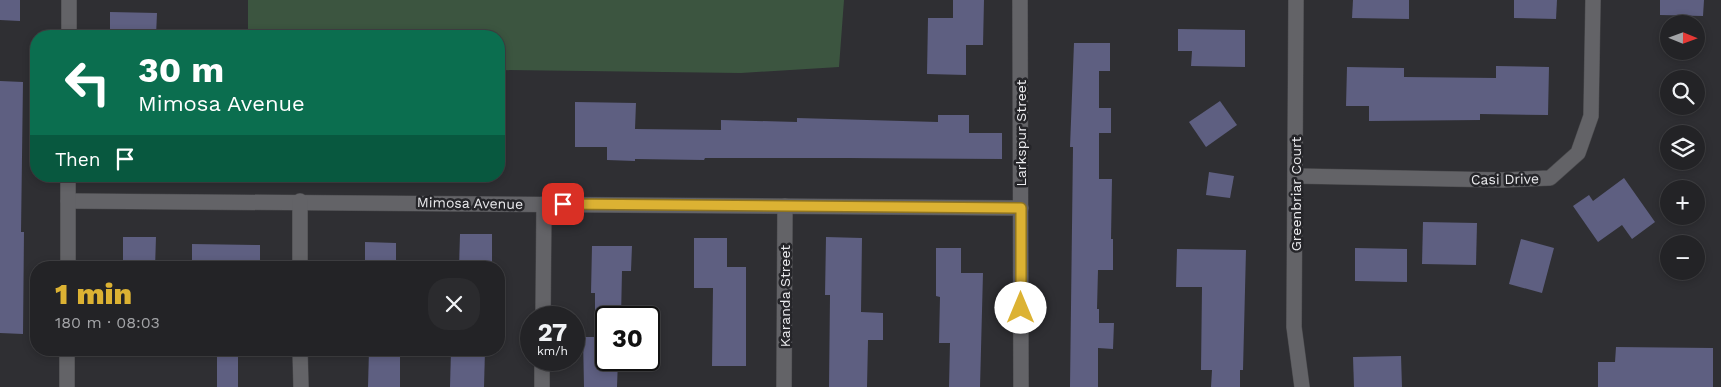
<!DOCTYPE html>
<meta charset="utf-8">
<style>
body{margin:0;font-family:"Work Sans",sans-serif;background:#2b2b2e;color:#f1f3f6;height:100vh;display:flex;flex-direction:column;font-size:19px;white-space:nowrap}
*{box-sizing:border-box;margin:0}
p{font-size:16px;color:#a3a4a7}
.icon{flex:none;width:28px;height:28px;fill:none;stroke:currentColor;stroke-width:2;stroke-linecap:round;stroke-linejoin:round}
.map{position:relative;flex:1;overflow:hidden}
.panel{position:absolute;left:30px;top:261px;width:475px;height:95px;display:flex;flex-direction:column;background:#232326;border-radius:20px;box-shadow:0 2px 8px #0003,0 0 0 1px #404043}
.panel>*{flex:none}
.banner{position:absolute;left:30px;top:30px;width:475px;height:152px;border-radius:20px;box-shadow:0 2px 8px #0003,0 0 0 1px #404043;background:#0b6e4f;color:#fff;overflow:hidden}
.needle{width:32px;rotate:91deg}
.fabs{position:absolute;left:1660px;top:15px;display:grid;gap:10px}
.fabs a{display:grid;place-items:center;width:45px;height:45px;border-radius:50%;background:#232326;box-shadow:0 2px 8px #0003,0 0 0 1px #404043;font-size:25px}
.speed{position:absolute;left:520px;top:306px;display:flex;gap:10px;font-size:25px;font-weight:700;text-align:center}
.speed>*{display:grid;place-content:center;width:65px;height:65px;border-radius:50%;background:#232326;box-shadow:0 2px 8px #0003,0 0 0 1px #404043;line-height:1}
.speed small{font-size:12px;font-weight:400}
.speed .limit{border:2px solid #111;border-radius:8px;background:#fff;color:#111}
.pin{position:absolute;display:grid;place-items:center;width:42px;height:42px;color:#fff;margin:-21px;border-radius:10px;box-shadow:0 2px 8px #0006}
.me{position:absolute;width:55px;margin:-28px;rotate:0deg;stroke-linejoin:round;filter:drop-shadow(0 0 4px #0008)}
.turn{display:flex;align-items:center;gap:18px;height:105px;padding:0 25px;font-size:22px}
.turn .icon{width:65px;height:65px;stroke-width:2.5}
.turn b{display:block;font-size:35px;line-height:42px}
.then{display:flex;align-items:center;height:48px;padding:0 25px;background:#0003;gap:10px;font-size:19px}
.round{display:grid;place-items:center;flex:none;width:52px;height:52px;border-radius:20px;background:#2b2b2e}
.overview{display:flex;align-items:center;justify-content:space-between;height:85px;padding:0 25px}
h1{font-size:30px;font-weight:800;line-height:38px;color:#dcb233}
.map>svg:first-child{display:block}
.green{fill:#3c5540}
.building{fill:#5e5f81}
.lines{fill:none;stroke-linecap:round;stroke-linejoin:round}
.minor-casing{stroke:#4a4a4d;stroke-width:16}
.minor{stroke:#636367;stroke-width:15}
.route-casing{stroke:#8f7421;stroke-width:12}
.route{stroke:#dcb233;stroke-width:9}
.labels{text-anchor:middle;stroke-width:5;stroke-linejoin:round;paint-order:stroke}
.street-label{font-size:14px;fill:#eaeaed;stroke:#252529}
</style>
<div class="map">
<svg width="1721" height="387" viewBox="0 0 1721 387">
<rect width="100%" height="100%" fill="#2f2f33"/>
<path class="green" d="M248,0H844L839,67L741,73L499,70V36H248Z"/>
<g class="building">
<path d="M0,0H20V21L0,20Z"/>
<path d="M953,0H984L983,45H966V75L927,74L928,18H953Z"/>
<path d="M1353,0H1409V19L1352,18Z"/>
<path d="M1514,0H1557L1556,19L1514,18Z"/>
<path d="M1660,0H1704L1703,16L1660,15Z"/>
<path d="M110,12L157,13L156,36H110Z"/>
<path d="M1178,29L1245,30V67L1191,66L1192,51H1178Z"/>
<path d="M1074,43H1110V71H1099V108H1111V133H1099V179H1112L1111,239H1113V270H1098L1097,309H1099V323H1114L1113,349L1098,348V387H1070L1073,147H1070Z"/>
<path d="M1496,66L1549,67L1548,115L1480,114V120L1369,121V106H1346L1347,67L1404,68V77L1496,78Z"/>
<path d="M0,81L23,82L21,232H24L23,334L0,333Z"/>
<path d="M1220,101L1237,125L1206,147L1189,122Z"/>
<path d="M575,102L636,103L635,129L721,130V120L797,122V118L938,122V115H969V133H1002V159L847,158H705L704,160L635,159V161L607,160V147H575Z"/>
<path d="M1209,172L1234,176L1230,198L1206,195Z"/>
<path d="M1624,178L1655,222L1632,239L1622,225L1598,242L1573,206L1589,195L1593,201Z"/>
<path d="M1423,222L1477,223L1476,265L1422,264Z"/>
<path d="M460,234H492V268H459Z"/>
<path d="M123,237H156L155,268H123Z"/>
<path d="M826,237L862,238L861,312L883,313V340H868L867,387H829L830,295H825Z"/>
<path d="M694,238H727V267H746V366H712L713,288H694Z"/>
<path d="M1521,239L1554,248L1542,293L1509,284Z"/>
<path d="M365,242L396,243V268H365Z"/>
<path d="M192,244L260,245V268H192Z"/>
<path d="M592,246H632L631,271H622L621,318H595V293H591Z"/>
<path d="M936,248H961V273H983L980,387H949L950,343H939L940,297L936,296Z"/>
<path d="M1355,248L1407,249V282L1355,281Z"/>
<path d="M1177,249L1246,250L1243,370H1240V387H1211L1212,370H1201L1202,287H1176Z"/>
<path d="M583,337H606V360H618L617,387H584Z"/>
<path d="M1616,347L1713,348V387H1598V362H1615Z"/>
<rect x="217" y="350" width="21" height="37"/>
<path d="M369,350H400V387H368Z"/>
<path d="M451,350H485L484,387H450Z"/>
<path d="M1401,356L1402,387H1354L1353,357Z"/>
</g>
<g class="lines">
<g class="minor-casing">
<g id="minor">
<path d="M1020,0L1021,387"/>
<path d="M1296,0L1294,327L1302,387"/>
<path d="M69,36V0"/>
<path d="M1296,176L1503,180L1550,178L1578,153L1591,116L1593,0"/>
<path d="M68,201L1021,208"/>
<path d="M300,201V268"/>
<path d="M68,268V176"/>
<path d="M543,318L544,204"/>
<path d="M300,350L301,387"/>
<path d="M67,387V350"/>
<path d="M542,387V360"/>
<path d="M784,387L785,206"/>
</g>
</g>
<use href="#minor" class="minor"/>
</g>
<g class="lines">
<g class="route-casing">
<path id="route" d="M563,204L1021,208V308"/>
</g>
<use href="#route" class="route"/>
</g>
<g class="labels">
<g class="street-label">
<text transform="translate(1021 133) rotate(-90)" y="5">Larkspur Street</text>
<text transform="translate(1505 179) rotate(-1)" y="5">Casi Drive</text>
<text transform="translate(1296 194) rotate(-90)" y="5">Greenbriar Court</text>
<text transform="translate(470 203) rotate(1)" y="5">Mimosa Avenue</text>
<text transform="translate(785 296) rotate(-90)" y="5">Karanda Street</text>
</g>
</g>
</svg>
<div class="fabs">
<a><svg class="needle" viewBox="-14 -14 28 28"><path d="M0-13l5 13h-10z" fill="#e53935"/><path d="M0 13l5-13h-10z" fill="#a3a4a7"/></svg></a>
<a><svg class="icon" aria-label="search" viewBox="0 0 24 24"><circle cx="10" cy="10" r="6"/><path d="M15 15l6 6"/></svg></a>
<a><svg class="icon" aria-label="layers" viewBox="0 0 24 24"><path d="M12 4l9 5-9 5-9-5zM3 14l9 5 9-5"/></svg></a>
<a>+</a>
<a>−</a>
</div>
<div class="speed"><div>27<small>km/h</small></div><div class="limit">30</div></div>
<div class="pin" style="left:563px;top:204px;background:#d93025"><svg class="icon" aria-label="arrive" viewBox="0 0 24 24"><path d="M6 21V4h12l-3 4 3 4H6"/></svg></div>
<svg class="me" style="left:1021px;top:308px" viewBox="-20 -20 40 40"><circle r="19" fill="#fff"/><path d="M0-13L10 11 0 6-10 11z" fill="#dcb233"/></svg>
<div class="banner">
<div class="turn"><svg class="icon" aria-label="left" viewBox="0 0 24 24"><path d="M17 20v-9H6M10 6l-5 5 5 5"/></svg><div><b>30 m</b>Mimosa Avenue</div></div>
<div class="then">Then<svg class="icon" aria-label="arrive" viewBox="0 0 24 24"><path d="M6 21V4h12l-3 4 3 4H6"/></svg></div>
</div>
<section class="panel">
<div class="overview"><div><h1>1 min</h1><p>180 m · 08:03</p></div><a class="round"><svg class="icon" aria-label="close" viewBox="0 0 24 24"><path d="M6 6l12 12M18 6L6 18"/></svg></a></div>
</section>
</div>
